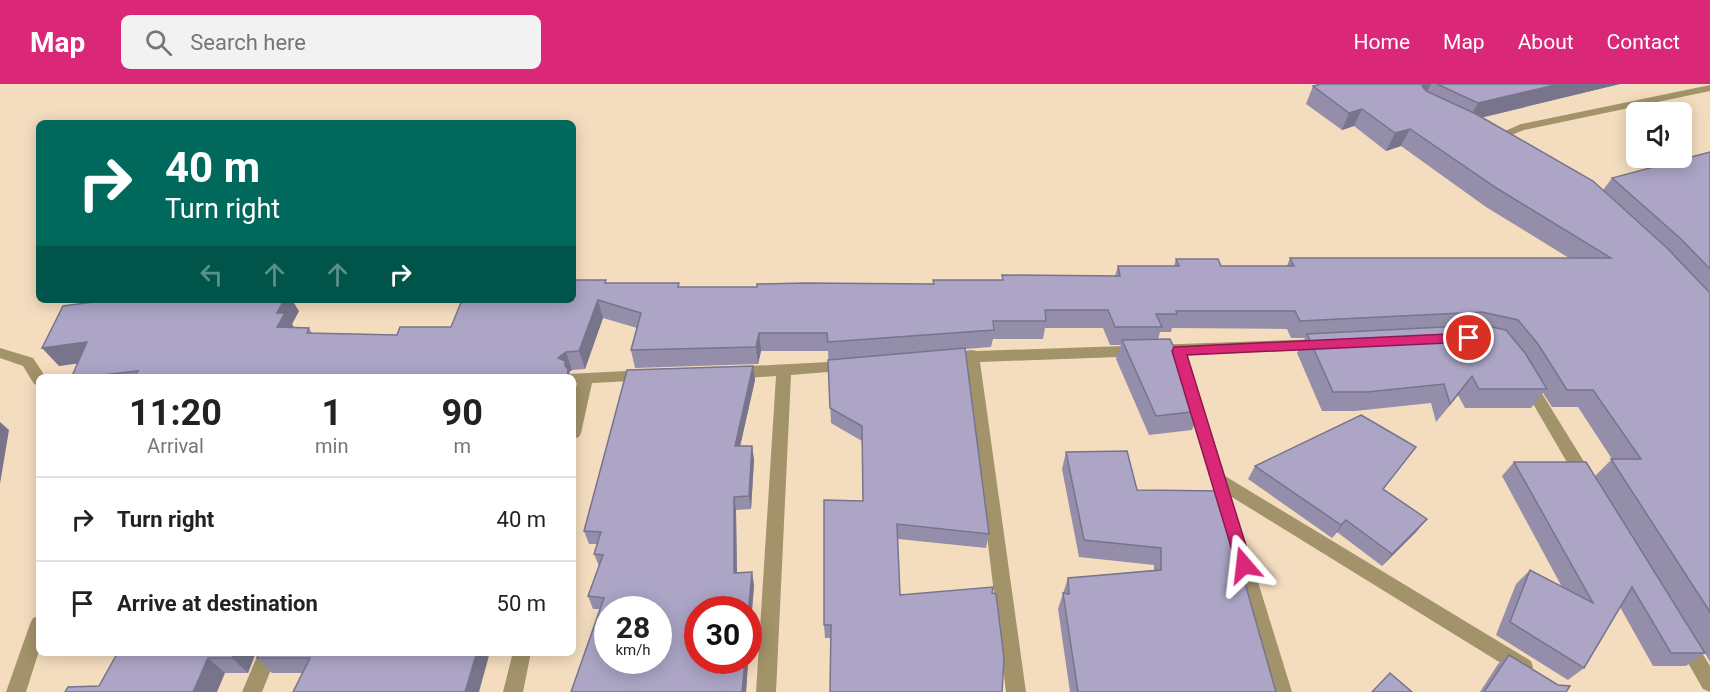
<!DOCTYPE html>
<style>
body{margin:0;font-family:Roboto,sans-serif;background:#f2f2f2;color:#222;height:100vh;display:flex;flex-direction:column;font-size:22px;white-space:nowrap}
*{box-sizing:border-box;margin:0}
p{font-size:20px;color:#767676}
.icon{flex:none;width:33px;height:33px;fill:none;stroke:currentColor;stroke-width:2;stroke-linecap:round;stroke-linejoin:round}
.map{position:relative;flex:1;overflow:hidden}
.sheet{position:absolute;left:36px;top:290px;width:540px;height:282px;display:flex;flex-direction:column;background:#fff;border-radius:9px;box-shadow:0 3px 15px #0003}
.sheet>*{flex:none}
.top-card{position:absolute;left:36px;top:36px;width:540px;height:183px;border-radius:9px;box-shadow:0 3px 15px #0003;background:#00695c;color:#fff;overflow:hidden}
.controls{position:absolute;left:1626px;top:18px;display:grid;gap:12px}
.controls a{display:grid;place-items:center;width:66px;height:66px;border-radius:9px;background:#fff;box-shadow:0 3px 15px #0003;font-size:30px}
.speed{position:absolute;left:594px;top:512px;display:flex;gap:12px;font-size:30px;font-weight:700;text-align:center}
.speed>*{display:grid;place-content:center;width:78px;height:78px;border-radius:50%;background:#fff;box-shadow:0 3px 15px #0003;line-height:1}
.speed small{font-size:15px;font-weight:400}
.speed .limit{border:9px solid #d22;background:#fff;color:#111}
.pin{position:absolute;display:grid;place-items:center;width:51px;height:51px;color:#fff;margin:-26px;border:3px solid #fff;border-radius:50%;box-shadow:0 2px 6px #0007}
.me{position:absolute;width:66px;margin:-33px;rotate:343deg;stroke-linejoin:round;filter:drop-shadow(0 0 4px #0008)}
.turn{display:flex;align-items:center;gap:21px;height:126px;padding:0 30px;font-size:27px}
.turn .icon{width:78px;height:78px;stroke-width:2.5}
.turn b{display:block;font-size:42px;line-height:51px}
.lanes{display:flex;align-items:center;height:57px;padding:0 30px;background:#0003;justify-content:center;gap:30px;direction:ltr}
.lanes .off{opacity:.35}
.eta{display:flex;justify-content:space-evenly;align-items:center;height:102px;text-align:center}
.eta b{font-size:36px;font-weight:700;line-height:42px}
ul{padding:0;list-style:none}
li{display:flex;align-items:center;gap:18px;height:84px;padding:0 30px;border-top:2px solid #e0e0e0}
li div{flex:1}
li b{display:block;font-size:22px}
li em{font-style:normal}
header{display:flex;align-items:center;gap:36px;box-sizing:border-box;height:84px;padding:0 30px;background:#db2777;color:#fff}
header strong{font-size:28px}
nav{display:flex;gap:33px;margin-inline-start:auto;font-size:21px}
.search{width:420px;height:54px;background:#f2f2f2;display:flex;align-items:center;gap:15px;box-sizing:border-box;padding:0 21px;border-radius:9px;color:#767676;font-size:22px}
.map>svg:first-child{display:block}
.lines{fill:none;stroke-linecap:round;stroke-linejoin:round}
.minor{fill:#a2936a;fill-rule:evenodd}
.tertiary{fill:#a2936a;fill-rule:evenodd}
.wall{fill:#948eaa}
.shaded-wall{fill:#78748b}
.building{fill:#aca5c6;stroke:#78748b;stroke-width:1.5;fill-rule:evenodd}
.route{fill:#db2777;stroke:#8e194d;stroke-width:1.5}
</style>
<header>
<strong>Map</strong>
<div class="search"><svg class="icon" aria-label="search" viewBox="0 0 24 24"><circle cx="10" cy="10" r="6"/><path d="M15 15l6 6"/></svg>Search here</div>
<nav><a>Home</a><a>Map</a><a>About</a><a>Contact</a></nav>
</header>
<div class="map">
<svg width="1710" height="608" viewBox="0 0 1710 608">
<rect width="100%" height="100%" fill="#f4ddbf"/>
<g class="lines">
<g class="minor">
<path d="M1710,1V7L1524,46L1509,52L1516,63L1510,67L1506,65L1496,51L1521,40Z"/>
<path d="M1320,255L1327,260L1320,265L1187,270L1225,392L1531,577L1533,583L1531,589L1524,592L1517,589L1227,410L1221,412L1215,410L1173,271L980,278L1026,608H1006L966,279L941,278L939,274L941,270L972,266L977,267Z"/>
<path d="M847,277L852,278L854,282L852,286L791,291L776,608H756L776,292L733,295L728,293L726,289L728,285L733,283Z"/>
<path d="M646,286L651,288L653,292L651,296L592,299L581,349L579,353L573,355V316L577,299L573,300V292H566L568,290Z"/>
<path d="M1528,293L1533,295L1591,389L1593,394L1591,399L1585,401L1579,399L1521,299L1523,295Z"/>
<path d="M1236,449L1242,451L1245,456L1292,608H1272L1227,456L1230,451Z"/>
<path d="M1685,549L1692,552L1710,582V608L1703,605L1676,558L1678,552Z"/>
<path d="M259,568H278L262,608H242Z"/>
<path d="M513,568H531L523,608H503Z"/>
</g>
<g class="tertiary">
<path d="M0,264L33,274L45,292H39V302L34,300L23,282L0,274Z"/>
<path d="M39,532V567L26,608H6L30,540L33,534Z"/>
</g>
</g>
<g class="wall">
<path d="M1321,0H1620L1481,33L1603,106L1612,94L1710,68V578L1705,569L1686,582H1653L1620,523L1584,584L1568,596L1496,551L1516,500L1530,486L1562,503L1502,392L1514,378L1595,392L1612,375L1578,323H1552L1543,309L1531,324H1465L1458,311L1436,338L1431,319L1355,327H1322L1297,269L1305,254H1291L1287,245L1172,244L1171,248H1160L1158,256L1200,327L1192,346L1149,351L1116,275L1121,261H1110L1103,244H1045L1043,255H993L991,263L965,265L989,450L986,464L898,455L830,554H825L824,541L863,417L862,357L831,339L828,267H761L758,280L635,284L631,266L637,244L603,234L585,285L572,286L569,288L571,292H72L78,279L59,282L299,227L292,240L294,244H309L312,249L397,251L451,243L606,196V199L680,203H757L933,200V196H1002V191L1115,192L1118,182H1174L1176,175L1221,182H1287L1290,174H1569L1486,123L1401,62L1386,67L1354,42L1342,46L1306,20L1313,2Z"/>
<path d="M753,282L755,296L740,362H752L754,376L751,425L736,426L737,489L754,501L746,608H571L600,525H593L588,512L599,482L594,470L597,460H589L584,447Z"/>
<path d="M1416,363L1383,405L1427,435L1416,448L1382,482L1337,448L1332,454L1248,395L1255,382Z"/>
<path d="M1066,368L1137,406L1244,471L1239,479L1276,608H1070L1058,525L1068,494L1154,486V481L1079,473L1062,385Z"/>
<path d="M118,568H256L248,589H225L99,602Z"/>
<path d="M490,568L303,589H272L257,574Z"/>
<path d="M1509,571L1566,608H1480L1498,580Z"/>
</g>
<g class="shaded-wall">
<path d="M1427,0H1431L1423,15L1422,2Z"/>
<path d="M1559,0H1620L1468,37L1478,19Z"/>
<path d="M1362,25L1354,42L1342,46L1349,29Z"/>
<path d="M1410,45L1401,62L1386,67L1395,49Z"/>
<path d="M284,216H292L299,227L292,240L296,247L277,243V229Z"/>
<path d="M598,216L603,234L585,285L579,267Z"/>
<path d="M759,249L761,267L758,280L756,263Z"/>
<path d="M87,258L103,276L59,282L42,264Z"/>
<path d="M566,268L572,286L569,288L571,292H567L558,274Z"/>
<path d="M753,282L755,296L737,376L735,362Z"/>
<path d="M1472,292L1458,311L1436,338L1450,320Z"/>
<path d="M0,338L9,346L0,400Z"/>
<path d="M752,362L754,376L751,425L749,412Z"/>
<path d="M734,413L736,426L737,501L734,489Z"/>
<path d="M1427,435L1416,448L1382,482L1392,470Z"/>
<path d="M1346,436L1337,448L1332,454L1341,441Z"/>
<path d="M752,488L754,501L748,571V531Z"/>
<path d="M234,568H256L248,589L232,574Z"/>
<path d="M477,568H490L479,608H465Z"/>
<path d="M208,574L225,589L217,608H193Z"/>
<path d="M745,576H748L746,608H742Z"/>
</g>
<g class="building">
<path d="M1321,0H1427L1422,2L1426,7L1476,30L1593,97L1667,164L1710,209V528L1611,375H1641L1593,306H1567L1538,260L1518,236L1482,228L1300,237L1295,227H1176L1177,230H1156L1162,243H1115L1108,226H1045L1046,237H993L994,246L828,258L827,249H759L756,263L631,266L641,229L598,216L579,267L566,268L558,274L565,277V282L568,285L567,292H134L138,287L94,292H72L87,258L42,264L63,222L109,216H284L277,229H285L277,243L309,244L307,249L397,251L400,243H451L462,216H573V196H606L605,199H679L678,203H757V200L805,199L934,200L933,196H1003L1002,191L1120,192L1118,182H1179L1176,175H1218L1221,182H1294L1290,174H1611L1498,105L1410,45L1395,49L1362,25L1349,29L1313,2Z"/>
<path d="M1437,0H1559L1478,19Z"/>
<path d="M1710,68V185L1681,155L1612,94Z"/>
<path d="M1482,241L1506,246L1525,269L1547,305H1479L1472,292L1450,320L1444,300L1367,308H1333L1307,250Z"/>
<path d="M1170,255L1193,303L1200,327L1156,332L1122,256Z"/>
<path d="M965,264L989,450L897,440L900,511L993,503L992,509L996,510L1004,574L1002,608H830L831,541H824V416L863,417L862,342L830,324L828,276Z"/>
<path d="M753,282L735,362H752L749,412L734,413V489L752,488L748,531V525H698V576H745L742,608H571L604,514L588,512L603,471L594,470L601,448L584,447L627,286ZM608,525H658V576H608Z"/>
<path d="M1361,331L1416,363L1383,405L1427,435L1392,470L1346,436L1341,441L1255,382Z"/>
<path d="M1127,367L1137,406L1224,407L1244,471H1237L1276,608H1078L1063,509L1069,510L1068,494L1161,486V464L1084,456L1066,368Z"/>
<path d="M1514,378H1586L1705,569H1671L1632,503L1584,584L1510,538L1530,486L1593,519Z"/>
<path d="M118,568H234L232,574H208L193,608H65L68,603L99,602Z"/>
<path d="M259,568H477L465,608H293L310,574H257Z"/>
<path d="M1509,571L1558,601L1570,602L1566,608H1484Z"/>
<path d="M1390,589L1412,608H1372Z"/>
</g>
<path class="route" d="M1469,249L1476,254L1469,258L1187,271L1252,481L1249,486L1244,488L1238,486L1172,267L1174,263Z"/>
</svg>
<div class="controls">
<a><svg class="icon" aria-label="sound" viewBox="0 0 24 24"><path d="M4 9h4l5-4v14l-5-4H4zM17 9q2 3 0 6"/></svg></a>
</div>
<div class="speed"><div>28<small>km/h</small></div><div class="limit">30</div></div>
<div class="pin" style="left:1469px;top:254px;background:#d93025"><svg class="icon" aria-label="arrive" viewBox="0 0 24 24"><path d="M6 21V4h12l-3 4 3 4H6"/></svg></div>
<svg class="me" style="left:1244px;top:481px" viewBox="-20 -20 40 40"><path d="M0-17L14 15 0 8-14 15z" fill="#db2777" stroke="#fff" stroke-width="4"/></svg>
<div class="top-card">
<div class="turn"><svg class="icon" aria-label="right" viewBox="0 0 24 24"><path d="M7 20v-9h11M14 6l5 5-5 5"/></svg><div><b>40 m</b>Turn right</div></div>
<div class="lanes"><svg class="icon off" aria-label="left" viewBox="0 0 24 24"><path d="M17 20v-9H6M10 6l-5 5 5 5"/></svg><svg class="icon off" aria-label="ahead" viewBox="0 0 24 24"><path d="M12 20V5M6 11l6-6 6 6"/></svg><svg class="icon off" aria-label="ahead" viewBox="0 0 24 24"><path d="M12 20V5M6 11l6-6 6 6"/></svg><svg class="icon" aria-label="right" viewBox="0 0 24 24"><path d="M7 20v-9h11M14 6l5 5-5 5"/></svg></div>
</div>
<section class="sheet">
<div class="eta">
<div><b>11:20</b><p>Arrival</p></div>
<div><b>1</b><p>min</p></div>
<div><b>90</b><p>m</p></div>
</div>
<ul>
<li><svg class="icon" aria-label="right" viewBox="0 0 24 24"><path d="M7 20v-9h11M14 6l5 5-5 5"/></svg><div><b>Turn right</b></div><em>40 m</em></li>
<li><svg class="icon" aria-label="arrive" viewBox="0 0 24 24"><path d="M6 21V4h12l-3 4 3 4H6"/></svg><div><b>Arrive at destination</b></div><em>50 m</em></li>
</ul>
</section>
</div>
